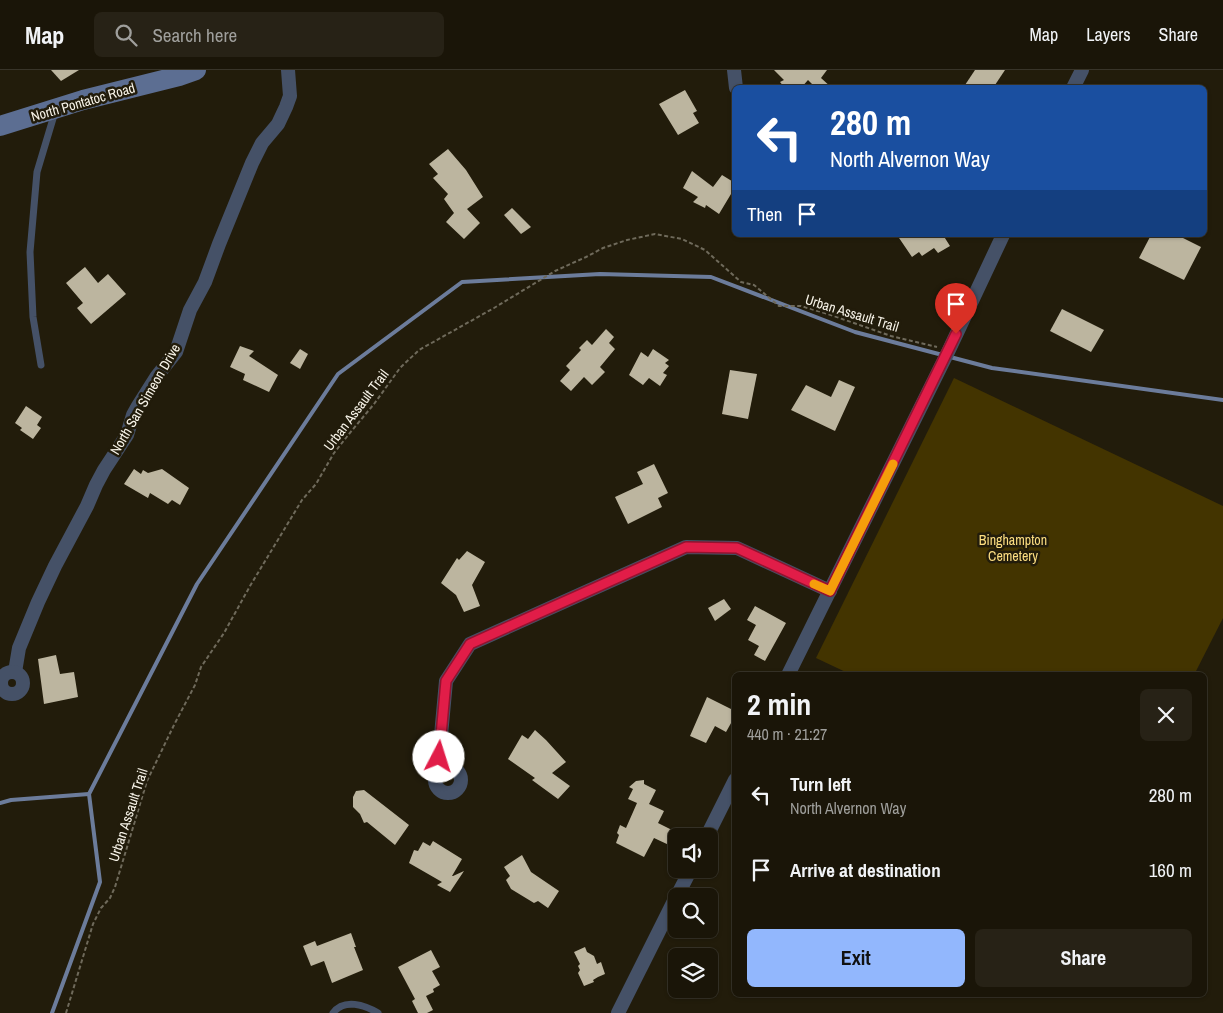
<!DOCTYPE html>
<meta charset="utf-8">
<style>
body{margin:0;font-family:"Archivo Narrow",sans-serif;background:#272216;color:#f1f3f6;height:100vh;display:flex;flex-direction:column;font-size:19px;white-space:nowrap}
*{box-sizing:border-box;margin:0}
p{font-size:16px;color:#9f9f9c}
.icon{flex:none;width:28px;height:28px;fill:none;stroke:currentColor;stroke-width:2;stroke-linecap:round;stroke-linejoin:round}
.map{position:relative;flex:1;overflow:hidden}
.drawer{position:absolute;left:732px;top:602px;width:475px;height:325px;display:flex;flex-direction:column;background:#1a1508;border-radius:8px;box-shadow:0 1px 4px #0004,0 0 0 1px #383429}
.drawer>*{flex:none}
.top-card{position:absolute;left:732px;top:15px;width:475px;height:152px;border-radius:8px;box-shadow:0 1px 4px #0004,0 0 0 1px #383429;background:#1a4fa0;color:#fff;overflow:hidden}
.controls{position:absolute;left:668px;top:758px;display:grid;gap:10px}
.controls a{display:grid;place-items:center;width:50px;height:50px;border-radius:8px;background:#1a1508;box-shadow:0 1px 4px #0004,0 0 0 1px #383429;font-size:25px}
.pin{position:absolute;display:grid;place-items:center;width:42px;height:42px;color:#fff;margin:-51px -21px;border-radius:50% 50% 50% 0;rotate:-45deg;box-shadow:0 0 5px #0007}
.pin .icon{rotate:45deg}
.me{position:absolute;width:55px;margin:-28px;rotate:5deg;stroke-linejoin:round;filter:drop-shadow(0 0 4px #0008)}
.turn{display:flex;align-items:center;gap:18px;height:105px;padding:0 15px;font-size:22px}
.turn .icon{width:65px;height:65px;stroke-width:2.5}
.turn b{display:block;font-size:35px;line-height:42px}
.then{display:flex;align-items:center;height:48px;padding:0 15px;background:#0003;gap:10px;font-size:19px}
.round{display:grid;place-items:center;flex:none;width:52px;height:52px;border-radius:8px;background:#272216}
.head{display:flex;align-items:center;justify-content:space-between;height:85px;padding:0 15px}
h1{font-size:30px;font-weight:700;line-height:38px}
.button{display:flex;gap:10px;margin-top:auto;padding:10px 15px}
.button a{flex:1;height:58px;border-radius:8px;background:#92b7fd;color:#111;font-size:20px;font-weight:700;line-height:58px;text-align:center}
.button a+a{background:#272216;color:#f1f3f6}
ul{padding:0;list-style:none}
li{display:flex;align-items:center;gap:15px;height:75px;padding:0 15px}
li div{flex:1}
li b{display:block;font-size:19px}
li em{font-style:normal}
header{display:flex;align-items:center;gap:30px;box-sizing:border-box;height:70px;padding:0 25px;background:#1a1508;border-bottom:1px solid #383429}
header strong{font-size:24px}
nav{display:flex;gap:28px;margin-inline-start:auto;font-size:18px}
.search{width:350px;height:45px;background:#272216;display:flex;align-items:center;gap:12px;box-sizing:border-box;padding:0 18px;border-radius:8px;color:#9f9f9c;font-size:19px}
.map>svg:first-child{display:block}
.green{fill:#433400}
.lines{fill:none;stroke-linecap:round;stroke-linejoin:round}
.stream{stroke:#6c7c9b;stroke-width:4}
.building{fill:#bcb59f}
.path{stroke:#6f6a5b;stroke-width:2;stroke-dasharray:4 2.5;stroke-linecap:butt}
.lane{stroke:#455167;stroke-width:7}
.street{stroke:#455167;stroke-width:14}
.secondary{stroke:#5c6e92;stroke-width:20}
.route-casing{stroke:#92132f;stroke-width:12}
.route{stroke:#e11d48;stroke-width:9}
.slow{stroke:#f59e0b;stroke-width:9}
.labels{text-anchor:middle;stroke-width:5;stroke-linejoin:round;paint-order:stroke}
.street-label{font-size:14px;fill:#f8f4e9;stroke:#221c0b}
.park-label{font-size:14px;fill:#fdde81;stroke:#221c0b}
</style>
<header>
<strong>Map</strong>
<div class="search"><svg class="icon" aria-label="search" viewBox="0 0 24 24"><circle cx="10" cy="10" r="6"/><path d="M15 15l6 6"/></svg>Search here</div>
<nav><a>Map</a><a>Layers</a><a>Share</a></nav>
</header>
<div class="map">
<svg width="1223" height="943" viewBox="0 0 1223 943">
<rect width="100%" height="100%" fill="#221c0b"/>
<path class="green" d="M954,308L1223,436V548L1194,605H852L816,588Z"/>
<g class="lines">
<g class="stream">
<path d="M0,733L11,730L89,724"/>
<path d="M52,943L100,812L89,724L197,514L338,304L462,212L600,204L711,207L855,262L992,298L1223,330"/>
</g>
</g>
<g class="building">
<path d="M51,0H79L61,11Z"/>
<path d="M774,0H827L821,8L832,18H816L808,10L801,18H785L780,12L784,10Z"/>
<path d="M975,0H1005L993,18H963Z"/>
<path d="M685,20L697,41L693,43L699,53L678,65L659,34Z"/>
<path d="M448,79L466,100L483,127L467,139L480,153L464,169L446,152L454,143L444,129L448,124L433,108L438,104L429,94Z"/>
<path d="M692,101L713,117L722,105L735,113V128L731,124L719,144L706,135L705,138L693,132L698,127L683,118Z"/>
<path d="M512,138L531,157L521,164L504,145Z"/>
<path d="M897,165H943L950,176L938,183L934,178L922,186L919,182L912,187Z"/>
<path d="M1151,165H1177L1201,177L1184,210L1139,188Z"/>
<path d="M85,197L98,213L108,204L126,224L91,254L77,238L83,233L66,213Z"/>
<path d="M1062,239L1104,260L1091,282L1050,261Z"/>
<path d="M606,259L614,267L609,273L615,279L600,297L605,302L592,315L584,307L571,321L560,311L570,300L566,296L581,280L579,278L587,270L592,275Z"/>
<path d="M240,276L254,281L249,286L278,305L269,322L243,310L245,304L230,297Z"/>
<path d="M300,279L308,284L300,299L290,293Z"/>
<path d="M653,279L669,290L665,293L669,296L663,303L667,305L660,316L649,308L643,315L629,305L641,282L648,287Z"/>
<path d="M730,300L757,304L748,349L722,344Z"/>
<path d="M839,310L855,317L835,361L791,340L806,315L831,327Z"/>
<path d="M26,336L42,347L37,355L41,358L33,369L20,360L22,358L15,353Z"/>
<path d="M654,394L668,423L658,428L662,437L628,454L615,427L643,414L637,402Z"/>
<path d="M134,399L141,404L143,400L148,403L162,399L189,418L180,435L172,430L168,434L150,423L148,428L124,414Z"/>
<path d="M467,481L485,492L472,515L480,536L464,542L456,525L441,513L457,488L459,490Z"/>
<path d="M724,529L731,539L715,551L708,538Z"/>
<path d="M755,536L786,553L765,591L754,585L759,576L748,570L756,555L747,550Z"/>
<path d="M56,585L60,604L74,602L78,627L44,634L38,589Z"/>
<path d="M707,627L735,641V646L726,662L715,656L706,673L690,666Z"/>
<path d="M535,660L546,670L566,692L552,703L570,716L558,729L532,710L535,708L508,689L522,665L528,669Z"/>
<path d="M644,710V714L656,720L649,734L664,741L658,753L676,762L669,775L654,768L644,787L616,773L619,765L617,763L620,755L626,758L637,733L628,729L633,719L629,717L636,711Z"/>
<path d="M364,720L409,755L395,775L367,752L364,753L360,744L353,737V727L356,721Z"/>
<path d="M433,771L462,789L452,806H453L464,801L450,822L437,815L442,812L409,793L414,780L418,781L423,772L430,776Z"/>
<path d="M522,785L531,802L559,821L548,838L538,831L534,833L511,819L506,810L510,806L504,797Z"/>
<path d="M351,863L356,877H354L363,900L332,913L324,891L311,896L303,876L315,871L317,876Z"/>
<path d="M585,877L587,882L594,886L597,894L601,892L605,904L598,907L593,910L594,912L584,916L578,903L580,900L578,896L580,894L574,882Z"/>
<path d="M431,880L440,897L432,901L440,915L433,919L434,922L426,926L433,940L427,943H418L412,931L415,929L398,897Z"/>
</g>
<g class="lines">
<path class="path" d="M66,943L93,854L101,838L110,828L115,817L147,711L174,655L195,615L201,597L224,563L250,516L302,430L316,414L334,383L349,364L374,334L400,298L419,280L494,238L555,201L586,187L603,178L627,170L655,164L682,169L705,180L741,212L754,215L779,236H801L831,245L891,266L937,277"/>
<g class="lane">
<path d="M41,295L33,247L30,182L37,102L55,42"/>
<path d="M333,943C344,928 365,935 378,943"/>
</g>
<g class="street">
<path d="M734,0L736,18"/>
<path d="M1073,18L1082,0"/>
<path d="M15,602L19,578L38,532L55,496L87,436L96,415L104,400L127,365L133,345L138,336L157,306L176,282L190,240L205,212L219,174L252,93L262,73L278,54L286,37L290,26L288,0"/>
<circle cx="12" cy="613" r="11"/>
<path d="M788,605L948,282L1003,165"/>
<circle cx="448" cy="710" r="13"/>
<path d="M444,698L439,687L446,611L470,574L686,477L737,478L830,521"/>
<path d="M707,766L735,710"/>
<path d="M677,826L691,799"/>
<path d="M618,943L676,827"/>
</g>
<path class="secondary" d="M0,56L83,30L179,6L196,0"/>
</g>
<g class="lines">
<g class="route-casing">
<path id="route" d="M439,687L446,611L470,574L686,477L737,478L830,521L956,264"/>
</g>
<use href="#route" class="route"/>
<path class="slow" d="M814,514L830,521L893,394"/>
</g>
<g class="labels">
<g class="street-label">
<text transform="translate(83 32) rotate(-16)" y="5">North Pontatoc Road</text>
<text transform="translate(852 243) rotate(17)" y="5">Urban Assault Trail</text>
<text transform="translate(145 329) rotate(-60)" y="5">North San Simeon Drive</text>
<text transform="translate(356 340) rotate(-53)" y="5">Urban Assault Trail</text>
<text transform="translate(128 745) rotate(-72)" y="5">Urban Assault Trail</text>
</g>
<g class="park-label">
<text x="1013" y="475">Binghampton<tspan x="1013" dy="16">Cemetery</tspan></text>
</g>
</g>
</svg>
<div class="controls">
<a><svg class="icon" aria-label="sound" viewBox="0 0 24 24"><path d="M4 9h4l5-4v14l-5-4H4zM17 9q2 3 0 6"/></svg></a>
<a><svg class="icon" aria-label="search" viewBox="0 0 24 24"><circle cx="10" cy="10" r="6"/><path d="M15 15l6 6"/></svg></a>
<a><svg class="icon" aria-label="layers" viewBox="0 0 24 24"><path d="M12 4l9 5-9 5-9-5zM3 14l9 5 9-5"/></svg></a>
</div>
<div class="pin" style="left:956px;top:264px;background:#d93025"><svg class="icon" aria-label="arrive" viewBox="0 0 24 24"><path d="M6 21V4h12l-3 4 3 4H6"/></svg></div>
<svg class="me" style="left:439px;top:687px" viewBox="-20 -20 40 40"><circle r="19" fill="#fff"/><path d="M0-13L10 11 0 6-10 11z" fill="#e11d48"/></svg>
<div class="top-card">
<div class="turn"><svg class="icon" aria-label="left" viewBox="0 0 24 24"><path d="M17 20v-9H6M10 6l-5 5 5 5"/></svg><div><b>280 m</b>North Alvernon Way</div></div>
<div class="then">Then<svg class="icon" aria-label="arrive" viewBox="0 0 24 24"><path d="M6 21V4h12l-3 4 3 4H6"/></svg></div>
</div>
<section class="drawer">
<div class="head"><div><h1>2 min</h1><p>440 m · 21:27</p></div><a class="round"><svg class="icon" aria-label="close" viewBox="0 0 24 24"><path d="M6 6l12 12M18 6L6 18"/></svg></a></div>
<ul>
<li><svg class="icon" aria-label="left" viewBox="0 0 24 24"><path d="M17 20v-9H6M10 6l-5 5 5 5"/></svg><div><b>Turn left</b><p>North Alvernon Way</p></div><em>280 m</em></li>
<li><svg class="icon" aria-label="arrive" viewBox="0 0 24 24"><path d="M6 21V4h12l-3 4 3 4H6"/></svg><div><b>Arrive at destination</b></div><em>160 m</em></li>
</ul>
<div class="button"><a>Exit</a><a>Share</a></div>
</section>
</div>
